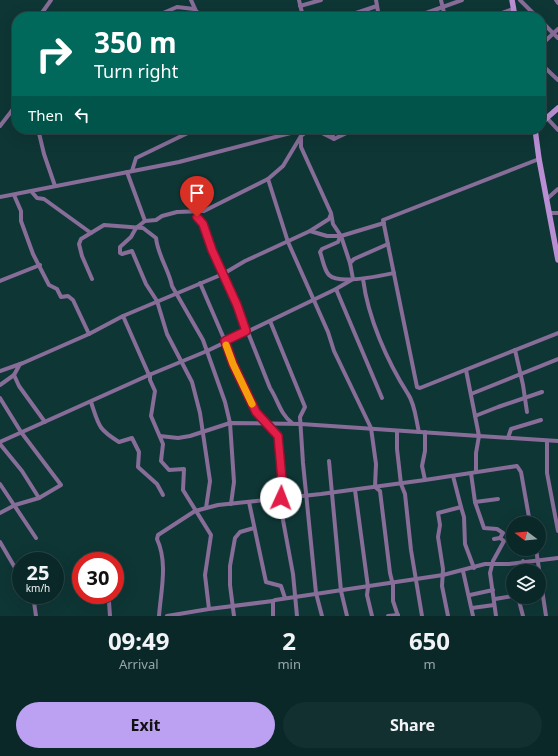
<!DOCTYPE html>
<style>
body{margin:0;font-family:"Noto Sans",sans-serif;background:#133030;color:#f1f3f6;height:100vh;display:flex;flex-direction:column;font-size:15px;white-space:nowrap}
*{box-sizing:border-box;margin:0}
p{font-size:13px;color:#99a6a8}
.icon{flex:none;width:22px;height:22px;fill:none;stroke:currentColor;stroke-width:2;stroke-linecap:round;stroke-linejoin:round}
.map{position:relative;height:616px;overflow:hidden}
.drawer{display:flex;flex-direction:column;background:#0a2828;flex:1}
.drawer>*{flex:none}
.hud{position:absolute;left:12px;top:12px;width:534px;height:122px;border-radius:16px;box-shadow:0 4px 16px #0002,0 0 0 1px #2a4445;background:#00695c;color:#fff;overflow:hidden}
.needle{width:26px;rotate:286deg}
.fabs{position:absolute;left:506px;top:516px;display:grid;gap:8px}
.fabs a{display:grid;place-items:center;width:40px;height:40px;border-radius:50%;background:#0a2828;box-shadow:0 4px 16px #0002,0 0 0 1px #2a4445;font-size:20px}
.speed{position:absolute;left:12px;top:552px;display:flex;gap:8px;font-size:20px;font-weight:700;text-align:center}
.speed>*{display:grid;place-content:center;width:52px;height:52px;border-radius:50%;background:#0a2828;box-shadow:0 4px 16px #0002,0 0 0 1px #2a4445;line-height:1}
.speed small{font-size:10px;font-weight:400}
.speed .limit{border:6px solid #d22;background:#fff;color:#111}
.pin{position:absolute;display:grid;place-items:center;width:34px;height:34px;color:#fff;margin:-41px -17px;border-radius:50% 50% 50% 0;rotate:-45deg;box-shadow:0 0 4px #0007}
.pin .icon{rotate:45deg}
.me{position:absolute;width:44px;margin:-22px;rotate:2deg;stroke-linejoin:round;filter:drop-shadow(0 0 3px #0008)}
.turn{display:flex;align-items:center;gap:14px;height:84px;padding:0 16px;font-size:18px}
.turn .icon{width:52px;height:52px;stroke-width:2.5}
.turn b{display:block;font-size:28px;line-height:34px}
.then{display:flex;align-items:center;height:38px;padding:0 16px;background:#0003;gap:8px;font-size:15px}
.eta{display:flex;justify-content:space-evenly;align-items:center;height:68px;text-align:center}
.eta b{font-size:24px;font-weight:700;line-height:28px}
.primary-button{display:flex;gap:8px;margin-top:auto;padding:8px 16px}
.primary-button a{flex:1;height:46px;border-radius:24px;background:#bca0f2;color:#111;font-size:16px;font-weight:700;line-height:46px;text-align:center}
.primary-button a+a{background:#133030;color:#f1f3f6}
.map>svg:first-child{display:block}
.lines{fill:none;stroke-linecap:round;stroke-linejoin:round}
.street{stroke:#876d98;stroke-width:4}
.secondary{stroke:#b98ed3;stroke-width:5.5}
.route-casing{stroke:#92132f;stroke-width:10}
.route{stroke:#e11d48;stroke-width:7}
.slow{stroke:#f59e0b;stroke-width:7}
</style>
<div class="map">
<svg width="558" height="616" viewBox="0 0 558 616">
<rect width="100%" height="100%" fill="#0e3635"/>
<g class="lines">
<g class="street">
<path d="M191,0L196,11L202,17"/>
<path d="M299,0L303,17"/>
<path d="M376,0L379,17"/>
<path d="M441,0L445,17"/>
<path d="M520,0L537,17"/>
<path d="M556,0L558,3"/>
<path d="M300,6L321,0"/>
<path d="M39,17L51,0"/>
<path d="M154,17L177,7L194,9"/>
<path d="M344,17L377,6"/>
<path d="M415,17L462,0"/>
<path d="M491,17L513,9"/>
<path d="M541,21L558,38"/>
<path d="M541,45L558,29"/>
<path d="M541,64L558,80"/>
<path d="M547,118L558,130"/>
<path d="M0,126L17,104"/>
<path d="M38,129L44,154L55,186"/>
<path d="M314,129L334,139L355,129"/>
<path d="M330,129L334,139"/>
<path d="M301,138V147L331,213L333,224L341,236L350,263"/>
<path d="M539,159L383,220L417,387L420,388L558,333"/>
<path d="M132,171L136,158L196,129"/>
<path d="M127,172L145,221"/>
<path d="M268,179L288,242L328,332L334,351L371,428L376,464L375,487L380,491L390,573L393,585V601L398,616"/>
<path d="M31,191L37,198L44,199L91,233"/>
<path d="M14,195L21,211V221L33,254L49,285L57,289L61,297L68,296L73,300L89,334L123,316L149,375"/>
<path d="M0,197L179,162L306,129"/>
<path d="M548,198L558,189"/>
<path d="M194,211L203,224L212,250L237,305L270,388C278,400 280,414 292,423"/>
<path d="M549,213H558"/>
<path d="M310,231L329,219L331,214"/>
<path d="M340,237L338,242L322,249L320,252C323,260 324,270 329,275C339,285 380,276 394,273"/>
<path d="M92,279L82,256L79,244L81,239L104,225L143,228L156,238C158,256 169,270 172,286L203,340L225,402L230,423L234,482L231,504"/>
<path d="M363,279C368,318 387,361 408,394C415,404 416,420 419,432"/>
<path d="M0,281L40,265"/>
<path d="M200,283L225,341L233,364L256,412L278,436L282,480L280,504L293,574L297,616"/>
<path d="M336,289L382,398"/>
<path d="M123,316L223,274L245,261L310,231L327,236H341L384,223"/>
<path d="M270,321L305,407L300,417L303,463L316,593L322,616"/>
<path d="M515,350L523,385L527,412"/>
<path d="M20,364L14,375L19,386L45,422"/>
<path d="M0,371L23,363L89,334"/>
<path d="M150,374V380L155,391L151,416L163,444L161,461L169,470L184,469L183,490L211,535L205,575L209,609L167,616"/>
<path d="M0,385L14,375"/>
<path d="M471,394L558,359"/>
<path d="M0,398L21,432L61,485L39,498L15,505L0,513"/>
<path d="M91,402C99,426 98,429 119,442L132,438L139,452L138,467L157,484L163,495"/>
<path d="M475,416L498,407L542,392"/>
<path d="M397,431V449L401,484L405,494L411,550L422,616"/>
<path d="M425,432V451L422,466L425,480L517,466L521,472L530,523"/>
<path d="M160,436L178,438L190,436L230,423L301,424L479,436L466,370"/>
<path d="M508,438L511,429L541,420"/>
<path d="M547,441V473L558,531"/>
<path d="M0,442L149,375L207,351L336,289L353,279L350,263L354,259L388,244"/>
<path d="M0,444L22,471L39,498"/>
<path d="M329,461L341,591L347,616"/>
<path d="M476,472V453L479,436L558,441"/>
<path d="M471,473L475,502L484,528L497,529L503,533L500,538"/>
<path d="M0,484L36,538"/>
<path d="M355,490L368,587L367,595L372,616"/>
<path d="M249,502L266,582L281,586L285,598"/>
<path d="M475,502L498,499"/>
<path d="M461,507L464,517L465,544L474,568"/>
<path d="M206,508L210,481L200,413L192,382L167,334L157,301L146,284L132,251L122,254L120,253V247L131,237L136,228L145,221L156,220L162,216L177,212L204,211L268,179L283,166L301,136L310,129"/>
<path d="M494,539L500,538L504,541L493,561L490,573L496,616"/>
<path d="M0,542L21,578"/>
<path d="M536,549L546,616"/>
<path d="M463,571L473,616"/>
<path d="M522,571L523,561"/>
<path d="M33,595L36,616"/>
<path d="M470,595L493,590"/>
<path d="M518,597L523,616"/>
<path d="M495,599L513,596"/>
<path d="M109,602L110,616"/>
<path d="M472,608L494,605"/>
<path d="M209,609L273,601"/>
<path d="M159,616C161,590 168,563 157,539L158,535L195,511L218,505L321,494L425,480"/>
<path d="M234,616L230,585V566L235,538L240,532L254,528"/>
<path d="M273,616V601L275,600L443,575L485,564H509L558,558"/>
<path d="M388,616L398,615"/>
<path d="M448,616L442,586L443,569L438,537L440,525L438,513L461,507L453,476"/>
</g>
<g class="secondary">
<path d="M512,0L515,17"/>
<path d="M541,123L558,108"/>
<path d="M535,129L539,159L558,260"/>
</g>
</g>
<g class="lines">
<g class="route-casing">
<path id="route" d="M197,217L203,224L212,250L237,305L246,331L225,341L233,364L256,412L278,436L282,480L281,498"/>
</g>
<use href="#route" class="route"/>
<path class="slow" d="M226,345L233,364L252,404"/>
</g>
</svg>
<div class="fabs">
<a><svg class="needle" viewBox="-14 -14 28 28"><path d="M0-13l5 13h-10z" fill="#e53935"/><path d="M0 13l5-13h-10z" fill="#99a6a8"/></svg></a>
<a><svg class="icon" aria-label="layers" viewBox="0 0 24 24"><path d="M12 4l9 5-9 5-9-5zM3 14l9 5 9-5"/></svg></a>
</div>
<div class="speed"><div>25<small>km/h</small></div><div class="limit">30</div></div>
<div class="pin" style="left:197px;top:217px;background:#d93025"><svg class="icon" aria-label="arrive" viewBox="0 0 24 24"><path d="M6 21V4h12l-3 4 3 4H6"/></svg></div>
<svg class="me" style="left:281px;top:498px" viewBox="-20 -20 40 40"><circle r="19" fill="#fff"/><path d="M0-13L10 11 0 6-10 11z" fill="#e11d48"/></svg>
<div class="hud">
<div class="turn"><svg class="icon" aria-label="right" viewBox="0 0 24 24"><path d="M7 20v-9h11M14 6l5 5-5 5"/></svg><div><b>350 m</b>Turn right</div></div>
<div class="then">Then<svg class="icon" aria-label="left" viewBox="0 0 24 24"><path d="M17 20v-9H6M10 6l-5 5 5 5"/></svg></div>
</div>
</div>
<section class="drawer">
<div class="eta">
<div><b>09:49</b><p>Arrival</p></div>
<div><b>2</b><p>min</p></div>
<div><b>650</b><p>m</p></div>
</div>
<div class="primary-button"><a>Exit</a><a>Share</a></div>
</section>
